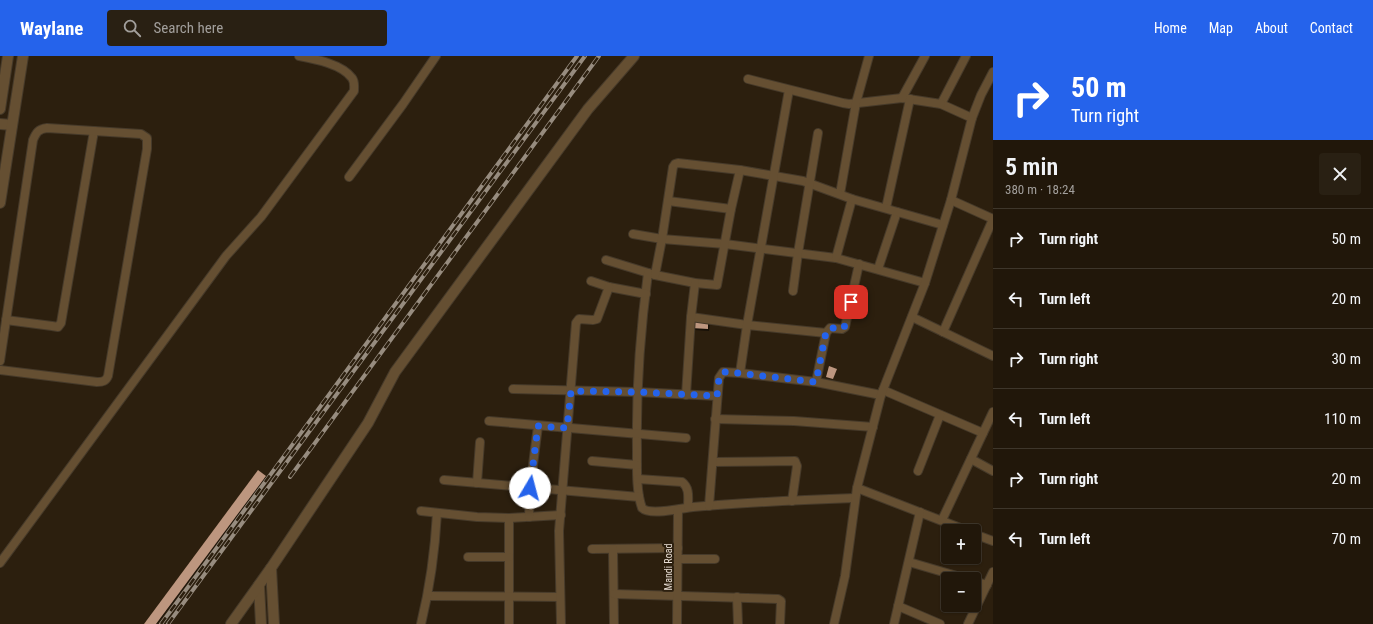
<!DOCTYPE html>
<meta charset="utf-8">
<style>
body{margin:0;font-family:"Roboto Condensed",sans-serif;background:#292013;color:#f1f3f6;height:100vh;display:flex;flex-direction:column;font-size:15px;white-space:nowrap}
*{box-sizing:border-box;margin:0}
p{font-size:13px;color:#a29f9c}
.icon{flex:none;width:22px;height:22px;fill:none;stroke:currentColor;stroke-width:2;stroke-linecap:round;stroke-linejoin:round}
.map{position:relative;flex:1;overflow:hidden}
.side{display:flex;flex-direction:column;background:#21170a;width:380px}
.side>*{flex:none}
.banner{background:#2563eb;color:#fff;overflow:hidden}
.controls{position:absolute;left:941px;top:468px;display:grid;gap:8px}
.controls a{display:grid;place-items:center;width:40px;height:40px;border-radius:4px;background:#21170a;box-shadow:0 1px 3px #0004,0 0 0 1px #3e362b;font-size:20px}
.pin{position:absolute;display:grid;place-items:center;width:34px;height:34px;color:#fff;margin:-17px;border-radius:8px;box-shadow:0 2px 6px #0006}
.me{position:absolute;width:44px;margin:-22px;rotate:8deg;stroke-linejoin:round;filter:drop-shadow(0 0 3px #0008)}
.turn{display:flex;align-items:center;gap:14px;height:84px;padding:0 12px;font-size:18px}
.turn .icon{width:52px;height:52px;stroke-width:2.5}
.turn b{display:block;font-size:28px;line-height:34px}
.round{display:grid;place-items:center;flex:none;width:42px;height:42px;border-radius:4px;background:#292013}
.summary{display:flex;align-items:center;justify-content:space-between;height:68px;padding:0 12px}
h1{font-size:24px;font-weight:600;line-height:30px}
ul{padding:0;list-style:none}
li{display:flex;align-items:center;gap:12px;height:60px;padding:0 12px;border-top:1px solid #3e362b}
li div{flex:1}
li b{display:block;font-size:15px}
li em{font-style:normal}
header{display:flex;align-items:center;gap:24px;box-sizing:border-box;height:56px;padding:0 20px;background:#2563eb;color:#fff}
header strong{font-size:19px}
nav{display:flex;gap:22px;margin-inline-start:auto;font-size:14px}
.search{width:280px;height:36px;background:#292013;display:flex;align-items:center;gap:10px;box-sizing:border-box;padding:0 14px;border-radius:4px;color:#a29f9c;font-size:15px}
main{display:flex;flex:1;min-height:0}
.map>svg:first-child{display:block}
.shadow{fill:#0007}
.building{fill:#bd967f}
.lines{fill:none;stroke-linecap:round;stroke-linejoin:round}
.minor-casing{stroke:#463a2a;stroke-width:10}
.tertiary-casing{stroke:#463a2a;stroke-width:12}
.minor{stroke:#654f32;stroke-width:8}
.tertiary{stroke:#654f32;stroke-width:10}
.rail-casing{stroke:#978c7f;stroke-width:4}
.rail{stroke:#2c1f0e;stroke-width:2.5;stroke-dasharray:8;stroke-linecap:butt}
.route{stroke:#2563eb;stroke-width:7;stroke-dasharray:0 12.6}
.labels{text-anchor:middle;stroke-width:4;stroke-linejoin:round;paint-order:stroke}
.street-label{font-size:10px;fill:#e8ded4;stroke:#2c1f0e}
</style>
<header>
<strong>Waylane</strong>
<div class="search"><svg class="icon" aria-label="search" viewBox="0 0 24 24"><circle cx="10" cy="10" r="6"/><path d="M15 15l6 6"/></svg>Search here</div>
<nav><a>Home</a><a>Map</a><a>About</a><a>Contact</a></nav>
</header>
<main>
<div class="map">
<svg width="993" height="568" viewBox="0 0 993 568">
<rect width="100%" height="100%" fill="#2c1f0e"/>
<g class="shadow">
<path d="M692,265L710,267L709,275L694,274L692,272Z"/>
<path d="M259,415L266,421L157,568H146Z"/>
</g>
<g class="building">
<path d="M691,264H708V273L691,272Z"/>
<path d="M829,310L837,313L833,323L826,321Z"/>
<path d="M258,414L266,420L156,568H144Z"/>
</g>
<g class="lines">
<g class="minor-casing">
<g id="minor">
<path d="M966,0L941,48L972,62"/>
<path d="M748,23L843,47L849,48L902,42L941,48"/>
<path d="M902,42L925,0"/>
<path d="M349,121L403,48L436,0"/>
<path d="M840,138L856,47L869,0"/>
<path d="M951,144L993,163"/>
<path d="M668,145L731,153"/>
<path d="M886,152L910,43"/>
<path d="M633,178L662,183L725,188L836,202L925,227"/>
<path d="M836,202L852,143"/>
<path d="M606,204L655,219L695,227L717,229L731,153L740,114"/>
<path d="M878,213L897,156"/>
<path d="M648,217C640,276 636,335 637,394C637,412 636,435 642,452C650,460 682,452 693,451C747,446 801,444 855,442"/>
<path d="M655,219L662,183L673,111L675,108L678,107L740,114L803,125L852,143L943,169"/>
<path d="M591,225L609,231L646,238"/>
<path d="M793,235L798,197L818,77"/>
<path d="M691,261L747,269L826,277"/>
<path d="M912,261L993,300"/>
<path d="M6,264L52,270L58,271L61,267L94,75"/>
<path d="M943,276L993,163"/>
<path d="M0,305L33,84C36,77 38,73 47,72L141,78L147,82V93L108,320C106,325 103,326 97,326L0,314"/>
<path d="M740,317L747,269L789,34"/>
<path d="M816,326L826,277L830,272L842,273L845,271L859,208"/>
<path d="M513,333L637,336L717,340"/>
<path d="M883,334L983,377"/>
<path d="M686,339L691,261L695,227"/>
<path d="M715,363L794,365L873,371"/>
<path d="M489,365L686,382"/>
<path d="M971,403L993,415"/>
<path d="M592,405L637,409"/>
<path d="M713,406L795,405L797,410L792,445"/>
<path d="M918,415L940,359"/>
<path d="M638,423L682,426C690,432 688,442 688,451"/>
<path d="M444,424L639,441"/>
<path d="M477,427L480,386"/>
<path d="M857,432L968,475"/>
<path d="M709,450L719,322L723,316L740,317L816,326L881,339"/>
<path d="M421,455L477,461L509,462L561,459"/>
<path d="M529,461L530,432L538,370"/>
<path d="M509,462V568"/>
<path d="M942,464L993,356"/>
<path d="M974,478L993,485"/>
<path d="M592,493L678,492"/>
<path d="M613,493L614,568"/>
<path d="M468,501H509"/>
<path d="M678,503H715"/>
<path d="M909,506L967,523"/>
<path d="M0,507L226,200L261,161L354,35C354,30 355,26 352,22C342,8 315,3 299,0"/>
<path d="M974,525L987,529"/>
<path d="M614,538L778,543L781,545L780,568"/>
<path d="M428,540L560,541"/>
<path d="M737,541L738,568"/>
<path d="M898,550L940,568"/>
<path d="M421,568C430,531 435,495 437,457"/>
<path d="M561,568L559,475L576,267L579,263L593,264L597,263L609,231"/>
<path d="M677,568L678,454"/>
<path d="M834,568L845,520L857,432L881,339L925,227L951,144L972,62L981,39L993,16"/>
<path d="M894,568L920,456"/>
<path d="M968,568L993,516"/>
</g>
</g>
<g class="tertiary-casing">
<g id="tertiary">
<path d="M0,53L8,0"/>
<path d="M0,68L12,69"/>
<path d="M0,147L23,0"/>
<path d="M271,512L274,568"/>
<path d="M259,529L261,568"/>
<path d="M231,568L271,512L368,367L395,316L588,53L634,0"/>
</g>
</g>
<use href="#minor" class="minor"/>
<use href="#tertiary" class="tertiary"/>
<g class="rail-casing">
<g id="rail">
<path d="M290,421L599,0"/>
<path d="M161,568L577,0"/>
<path d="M168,568L585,0"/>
</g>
</g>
<use href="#rail" class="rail"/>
</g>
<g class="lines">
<path class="route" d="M530,432L538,370L567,372L571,335L638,336L717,340L719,322L723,316H728L816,326L826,276L830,272H844L851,246"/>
</g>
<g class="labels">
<g class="street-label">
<text transform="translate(668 511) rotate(-90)" y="4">Mandi Road</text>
</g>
</g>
</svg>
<div class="controls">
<a>+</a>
<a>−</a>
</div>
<div class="pin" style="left:851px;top:246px;background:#d93025"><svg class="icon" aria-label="arrive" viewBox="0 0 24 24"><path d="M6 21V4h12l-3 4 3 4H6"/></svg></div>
<svg class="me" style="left:530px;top:432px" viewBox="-20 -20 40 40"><circle r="19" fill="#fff"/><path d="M0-13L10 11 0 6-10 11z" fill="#2563eb"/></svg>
</div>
<section class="side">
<div class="banner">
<div class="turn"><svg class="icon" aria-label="right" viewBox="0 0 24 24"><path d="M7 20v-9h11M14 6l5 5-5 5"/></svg><div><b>50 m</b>Turn right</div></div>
</div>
<div class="summary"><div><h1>5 min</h1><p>380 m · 18:24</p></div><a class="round"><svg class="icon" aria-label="close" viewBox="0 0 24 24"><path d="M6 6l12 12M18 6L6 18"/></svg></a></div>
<ul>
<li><svg class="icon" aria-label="right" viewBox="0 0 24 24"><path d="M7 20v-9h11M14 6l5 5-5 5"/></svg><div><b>Turn right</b></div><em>50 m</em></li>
<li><svg class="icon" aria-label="left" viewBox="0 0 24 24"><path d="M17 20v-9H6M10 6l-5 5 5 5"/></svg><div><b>Turn left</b></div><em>20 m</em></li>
<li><svg class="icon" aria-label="right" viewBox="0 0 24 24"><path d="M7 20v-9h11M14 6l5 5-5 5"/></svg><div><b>Turn right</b></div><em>30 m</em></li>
<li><svg class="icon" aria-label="left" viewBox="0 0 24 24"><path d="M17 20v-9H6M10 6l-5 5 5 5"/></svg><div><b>Turn left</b></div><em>110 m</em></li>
<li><svg class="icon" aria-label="right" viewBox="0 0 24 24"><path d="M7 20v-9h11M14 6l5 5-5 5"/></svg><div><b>Turn right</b></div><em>20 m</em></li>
<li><svg class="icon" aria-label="left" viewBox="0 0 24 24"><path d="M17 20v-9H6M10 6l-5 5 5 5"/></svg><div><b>Turn left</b></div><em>70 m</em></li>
</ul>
</section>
</main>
